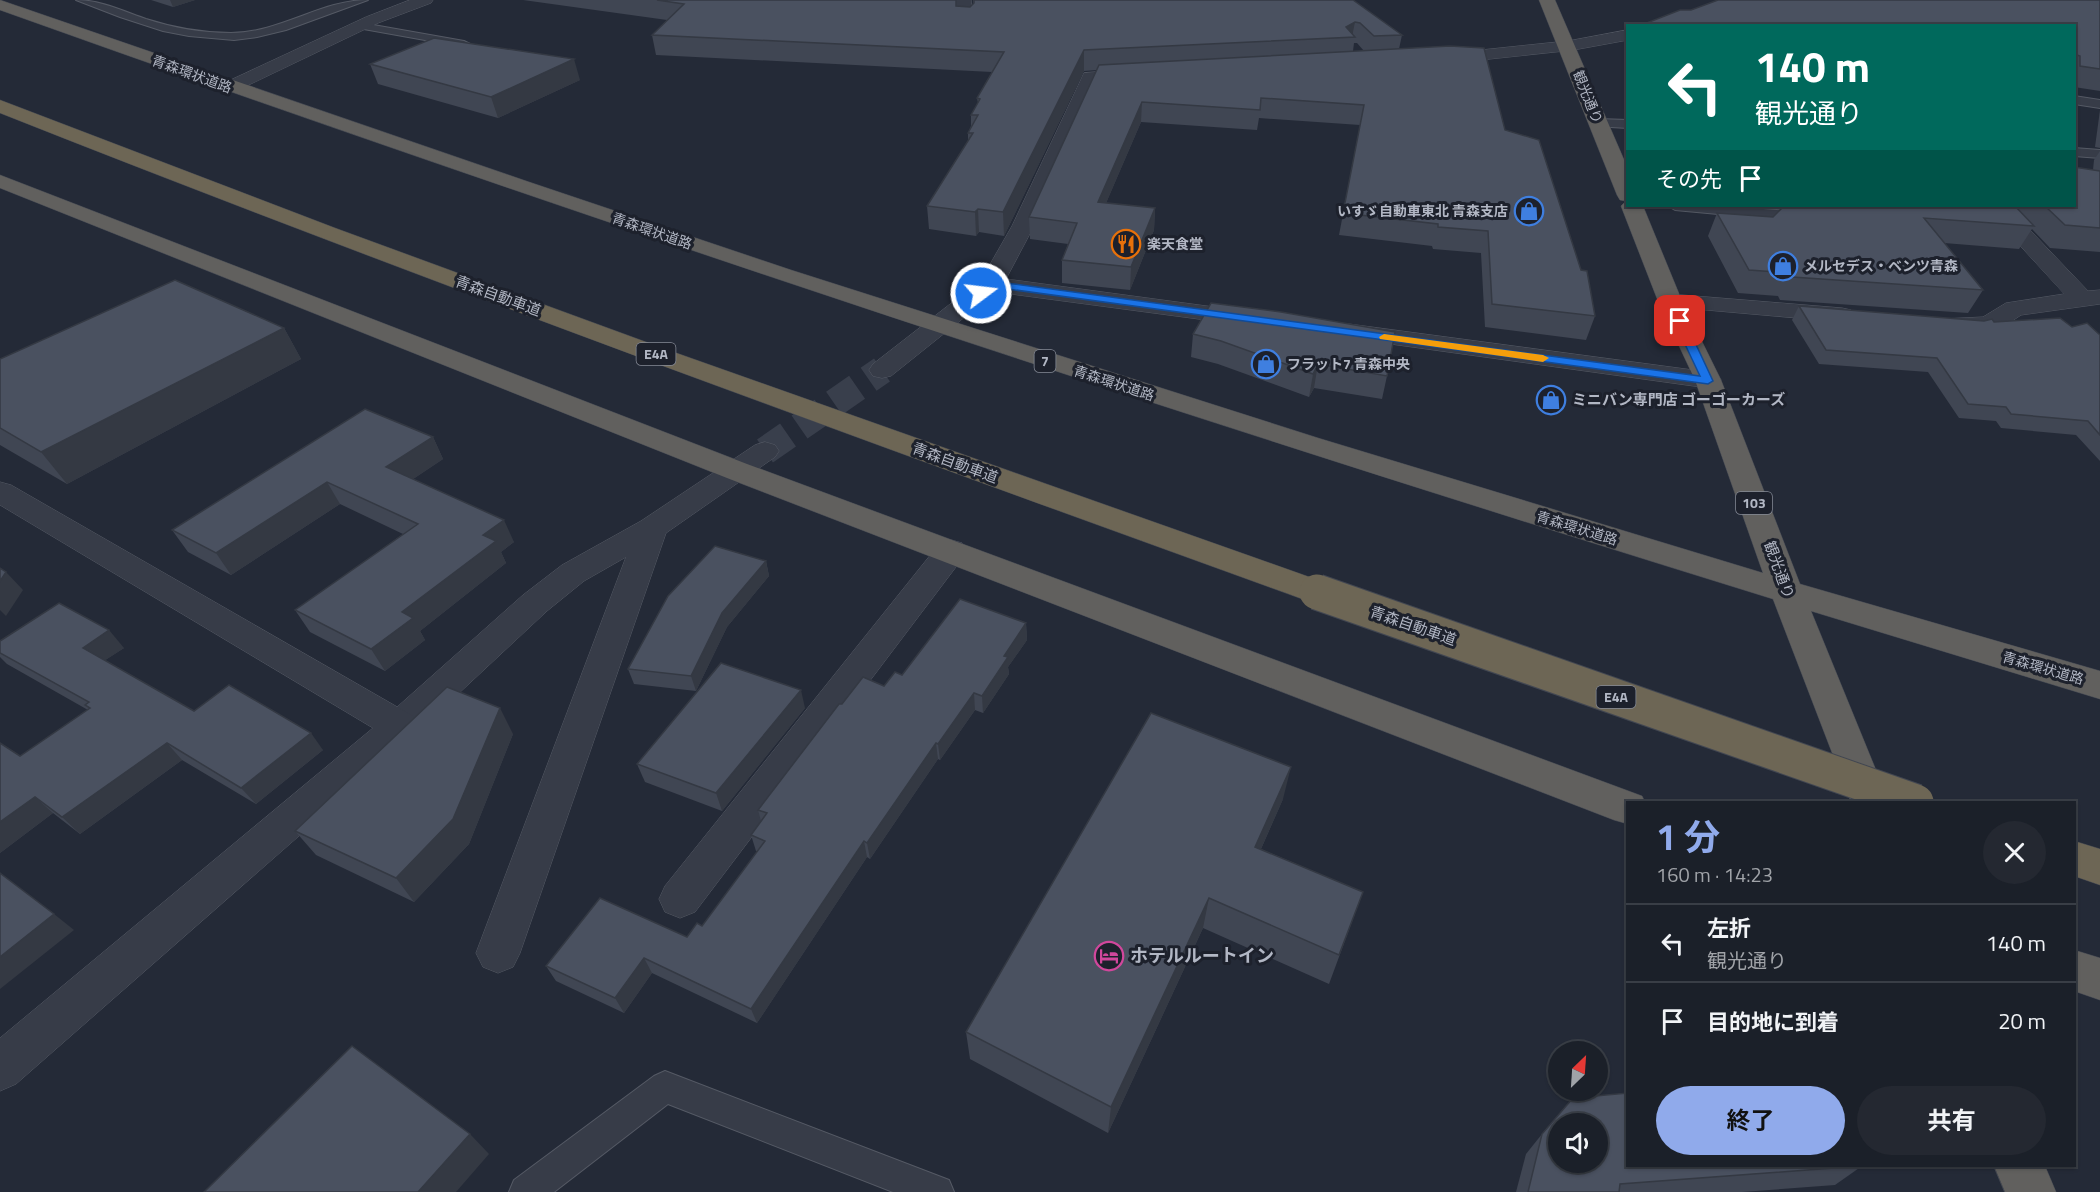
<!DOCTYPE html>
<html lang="ja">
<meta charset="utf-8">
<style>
body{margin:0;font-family:"Titillium Web","Noto Sans JP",sans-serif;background:#242831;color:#f1f3f6;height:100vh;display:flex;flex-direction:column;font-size:22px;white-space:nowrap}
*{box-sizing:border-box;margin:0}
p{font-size:20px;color:#a0a3a8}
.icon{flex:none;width:33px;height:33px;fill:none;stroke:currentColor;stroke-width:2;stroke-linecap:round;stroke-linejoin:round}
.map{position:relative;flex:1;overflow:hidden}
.side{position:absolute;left:1626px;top:801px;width:450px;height:366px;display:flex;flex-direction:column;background:#1b2029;border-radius:0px;box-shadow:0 2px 4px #0004,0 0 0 2px #393e46}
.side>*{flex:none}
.hud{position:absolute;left:1626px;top:24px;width:450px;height:183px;border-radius:0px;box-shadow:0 2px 4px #0004,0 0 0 2px #393e46;background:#00695c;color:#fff;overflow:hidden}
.needle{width:39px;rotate:25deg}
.buttons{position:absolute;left:1548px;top:1041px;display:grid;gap:12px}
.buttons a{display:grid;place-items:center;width:60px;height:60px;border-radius:50%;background:#1b2029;box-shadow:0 2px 4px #0004,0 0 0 2px #393e46;font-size:30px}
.pin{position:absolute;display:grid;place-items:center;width:51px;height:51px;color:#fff;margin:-26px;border-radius:12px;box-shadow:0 3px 9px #0006}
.me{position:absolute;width:66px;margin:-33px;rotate:75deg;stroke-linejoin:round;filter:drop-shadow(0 0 4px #0008)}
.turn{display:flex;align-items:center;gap:21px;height:126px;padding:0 30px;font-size:27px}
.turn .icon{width:78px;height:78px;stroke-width:2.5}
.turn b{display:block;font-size:42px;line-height:51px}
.then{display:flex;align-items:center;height:57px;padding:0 30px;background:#0003;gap:12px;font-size:22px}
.round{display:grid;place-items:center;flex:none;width:63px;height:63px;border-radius:32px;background:#242831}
.head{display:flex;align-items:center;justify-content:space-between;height:102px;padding:0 30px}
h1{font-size:36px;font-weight:700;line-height:45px;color:#90aaeb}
.cta{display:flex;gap:12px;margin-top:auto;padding:12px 30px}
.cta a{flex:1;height:69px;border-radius:36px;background:#90aaeb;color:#111;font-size:24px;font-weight:700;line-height:69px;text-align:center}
.cta a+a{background:#242831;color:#f1f3f6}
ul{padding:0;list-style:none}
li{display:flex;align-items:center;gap:18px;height:78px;padding:0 30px;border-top:2px solid #393e46}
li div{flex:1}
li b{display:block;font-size:22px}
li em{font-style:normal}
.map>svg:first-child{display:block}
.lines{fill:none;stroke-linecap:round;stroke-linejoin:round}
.minor-tunnel{stroke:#393f4c;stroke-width:28;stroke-dasharray:28 14;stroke-linecap:butt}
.service-casing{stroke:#555a65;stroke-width:2}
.minor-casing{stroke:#555a65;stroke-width:1}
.tertiary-casing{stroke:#555a65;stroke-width:1}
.trunk-casing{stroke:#424752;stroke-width:1}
.motorway-casing{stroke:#424752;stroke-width:1}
.service{fill:#373c48;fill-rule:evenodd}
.minor{fill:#373c48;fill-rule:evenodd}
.tertiary{fill:#373c48;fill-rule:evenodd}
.trunk{fill:#61605e;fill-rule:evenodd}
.motorway{fill:#6d6655;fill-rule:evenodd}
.motorway-bridge-casing{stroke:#424752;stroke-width:37;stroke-linecap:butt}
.motorway-bridge{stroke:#6d6655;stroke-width:35}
.wall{fill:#404653;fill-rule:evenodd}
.shaded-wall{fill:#343943}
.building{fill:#4a5160;stroke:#343943;stroke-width:1.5;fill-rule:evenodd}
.route{fill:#1a73e8;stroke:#114b97;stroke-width:1.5}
.slow{fill:#f59e0b}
.labels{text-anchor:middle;stroke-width:6;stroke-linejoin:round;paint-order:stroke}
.far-street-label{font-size:14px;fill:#b2b7c4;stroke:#1d212c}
.far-poi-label{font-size:14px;font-weight:bold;fill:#b2b7c4;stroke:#1d212c;text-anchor:start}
.shield{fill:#1d212c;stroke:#858a96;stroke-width:1.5}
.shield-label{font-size:14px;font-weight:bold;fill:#b2b7c4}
.street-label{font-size:15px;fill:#b2b7c4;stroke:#1d212c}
.poi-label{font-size:15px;font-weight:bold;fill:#b2b7c4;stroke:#1d212c;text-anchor:start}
.near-poi-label{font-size:18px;font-weight:bold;fill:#b2b7c4;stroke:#1d212c;text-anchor:start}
</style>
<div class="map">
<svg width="2100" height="1192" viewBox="0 0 2100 1192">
<rect width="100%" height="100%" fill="#242a37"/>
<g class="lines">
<path class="minor-tunnel" d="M765,451L882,370"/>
<g class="service-casing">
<g id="service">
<path d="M76,0C100,0 123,11 146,19C174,28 202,33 231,33C280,33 321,0 368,0L286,30L257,37L234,40L189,36L163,31L120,17Z"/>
<path d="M362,23L464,41L470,44L464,47L358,28L356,26Z"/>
<path d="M2074,96L2100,100V108L2074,104Z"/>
<path d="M1598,119L1628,120V128L1593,126L1591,123L1593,120Z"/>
<path d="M2074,148L2100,150V158L2074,156Z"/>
<path d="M1668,206H1722L1805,212L1813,217L1805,222L1675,210Z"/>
<path d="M665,1071L949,1180L954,1192H893L668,1104L554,1192H509L514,1180L654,1076Z"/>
</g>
</g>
<g class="minor-casing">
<g id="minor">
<path d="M410,0H433L431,3L378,23L236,91H224L221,87L224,83L366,17Z"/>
<path d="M955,0H971L973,21L971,24H959Z"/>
<path d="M1568,41L1574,42L1577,46L1574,50L1443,64L1437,63L1434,59L1437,55L1443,54Z"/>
<path d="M1139,69L1145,70L1148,74L1145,78L1097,82L1034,226L1006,279L1251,312L1260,314L1263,319L1260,324L1251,326L996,292L891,376L882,378L873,376L869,370L873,364L981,280L1012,226L1084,73Z"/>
<path d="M1984,206H2007L2088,291L2100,290V304L2021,315L2006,325L1984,332L1941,329L1937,324L1941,319L1983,317L2006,303L2064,294Z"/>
<path d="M1670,294L1842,308L1851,310L1854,315L1851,320L1842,322L1661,306L1658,301L1661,296Z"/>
<path d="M1349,324L1708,372L1717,374L1721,380L1717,386L1708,388L1340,337L1336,332L1340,327Z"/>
<path d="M765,442L775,445L779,451L775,457L666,533L520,953L513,967L498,973L483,967L476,953L626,557L584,581L547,611L413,736L400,740L387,736L382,726L387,716L523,595L562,565L641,521L755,445Z"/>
<path d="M951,540L962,543L967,551L962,559L695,912L680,918L665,912L659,899L665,886L940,543Z"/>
</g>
</g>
<g class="tertiary-casing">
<g id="tertiary">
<path d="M1628,30V40L1568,51L1562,50L1559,46L1562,42L1568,41Z"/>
<path d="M0,482L11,485L413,716L418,726L413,736L16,1084L0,1091V1038L373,728L0,505Z"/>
</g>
</g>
<g class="trunk-casing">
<g id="trunk">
<path d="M0,0L529,182L791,270L1318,438L1763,573L1695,380L1658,301L1621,206L1626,201L1620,200L1617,195L1539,0H1555L1628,169V206H1643L1682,301L1721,380L1800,584L2100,671V699L1811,611L1889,802H1851L1773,599C1178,415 587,220 0,10Z"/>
<path d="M0,175L747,464L1642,796L1645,802H1628V824L1614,820L727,478L0,188Z"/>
<path d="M2074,950L2100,958V1000L2074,991Z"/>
<path d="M1994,1166H2045L2056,1192H2005Z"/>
</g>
</g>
<g class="motorway-casing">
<g id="motorway">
<path d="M0,100L335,228L665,349L1329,584L1333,592L1329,600L1317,604L1305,600C869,442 432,284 0,113Z"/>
<path d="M2074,841L2100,849V885L2074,876Z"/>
</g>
</g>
<use href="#service" class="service"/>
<use href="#minor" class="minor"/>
<use href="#tertiary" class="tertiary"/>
<use href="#trunk" class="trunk"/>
<use href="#motorway" class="motorway"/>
<g class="motorway-bridge-casing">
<path id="motorway-bridge" d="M1317,592L1916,802"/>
</g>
<use href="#motorway-bridge" class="motorway-bridge"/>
</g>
<g class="wall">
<path d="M151,0H195L173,7Z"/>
<path d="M523,0H956V6L970,7L973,4V0H1353L1402,35L1399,49L1505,130L1595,316L1586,340L1485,327L1481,253L1433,249L1432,246L1339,235L1360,125L1259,118L1257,130L1141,122L1106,203L1155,208L1154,230L1130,290L1062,283V260L1068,244L1030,239L1029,217L1097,70L1084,71L1004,236L979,232L976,236L929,229L927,206L968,142V133L971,126V115L978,103L977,98L992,72L656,55L652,35L667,20ZM1354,43H1357L1364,51H1353Z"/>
<path d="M2100,0V91L2074,87V26H1643L1644,24L1691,10Z"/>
<path d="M370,64L580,80L498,118L378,84Z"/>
<path d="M2100,110V148L2095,147Z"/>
<path d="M2100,151V252L2050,248L2032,229L2019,249L1944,243L1983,290L1968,313L1780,300L1778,296L1738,293L1708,236L1717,213L1773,217L1784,206H2074L2093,170L2094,160Z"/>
<path d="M1799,306L1994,322L2072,327L2100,335V461L2076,435L2001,428L1996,421L1959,418L1928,372L1819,364L1792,320Z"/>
<path d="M284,328L301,359L67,484L0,445V359Z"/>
<path d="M1193,334L1387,376L1382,399L1314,388L1309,397L1218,364L1191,357Z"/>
<path d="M433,437L443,459L413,479L514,542L501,552L506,563L420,631L425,640L385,671L310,632L295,610L403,534L340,504L231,575L188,552L172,530Z"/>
<path d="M766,561L769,576L727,627L696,691L634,684L628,669Z"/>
<path d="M1026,623L1027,640L1008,667L1009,674L983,713L975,710L940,760L938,759L870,859L867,857L757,1023L652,973L624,1013L556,981L546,966L687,937L702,926L758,851H756L751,835L761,821L758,810L842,704L884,686L902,675Z"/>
<path d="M0,641L124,648L105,660L194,711L323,750L256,804L182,760L80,834L53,813L0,853L20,756L88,710L7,664L0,657Z"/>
<path d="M805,708L722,811L645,782L637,764Z"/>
<path d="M513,734L469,844L414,902L316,855L295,831Z"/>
<path d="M1283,799L1261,849L1363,892L1329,984L1203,928L1108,1133L970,1059L966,1032Z"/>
<path d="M1542,1134L1862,1166L1835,1185L1742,1192H1516L1526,1154Z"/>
</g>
<g class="shaded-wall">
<path d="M170,0H195L173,7Z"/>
<path d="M1355,22L1352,37L1346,27Z"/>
<path d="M1084,50V71L1004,236L1003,212Z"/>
<path d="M574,59L580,80L498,118L491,97Z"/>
<path d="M1142,102L1141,122L1097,224L1098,202Z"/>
<path d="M1155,208L1154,230L1130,290L1131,267Z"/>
<path d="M978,209L979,232L976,236L975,212Z"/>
<path d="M284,328L301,359L67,484L41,452Z"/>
<path d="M1318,364L1314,388L1309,397L1313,374Z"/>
<path d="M433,437L443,459L398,489L386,467Z"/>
<path d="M327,482L340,504L231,575L216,553Z"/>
<path d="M504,520L514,542L501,552L506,563L420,631L425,640L385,671L371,649L402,612L483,535Z"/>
<path d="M766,561L769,576L727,627L696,691L691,676L722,613Z"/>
<path d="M6,572L23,590L6,616L0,610V581Z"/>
<path d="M1026,623L1027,640L1008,667L1009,674L983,713L982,696L1004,656Z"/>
<path d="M109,630L124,648L98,665L83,648Z"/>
<path d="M801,690L805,708L722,811L716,793Z"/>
<path d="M974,693L975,710L940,760L938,744Z"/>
<path d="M500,708L513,734L469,844L414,902L396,878Z"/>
<path d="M311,733L323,750L256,804L241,788Z"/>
<path d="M167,743L182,760L80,834L62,817Z"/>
<path d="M936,743L938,759L870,859L867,843Z"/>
<path d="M1291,767L1283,799L1248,878L1255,847Z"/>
<path d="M35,797L53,813L0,853V822Z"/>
<path d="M864,841L867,857L757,1023L751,1009Z"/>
<path d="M1209,898L1203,928L1108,1133L1111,1107Z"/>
<path d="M54,914L74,930L0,989V957Z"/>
<path d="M644,958L652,973L624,1013L615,998Z"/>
<path d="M470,1134L489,1154L456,1192H418Z"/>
</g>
<g class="building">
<path d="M657,0H956V6L970,7L974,3V0H1353L1402,35L1374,36L1360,23L1355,22L1346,27L1355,37L1084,50L1003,212L978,209L975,212L927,206L973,133H968L978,115H971L980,99L977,98L1004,52L652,35L684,4Z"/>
<path d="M1718,0H2100V69L2080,66V56L2074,54V26H1646L1644,24L1680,10H1691Z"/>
<path d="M434,38L574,59L491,97L370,64Z"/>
<path d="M1450,46L1484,48L1505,130L1539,140L1581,270L1587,271L1595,316L1492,304L1488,231L1438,227V224L1343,213L1364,105L1261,98L1260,110L1142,102L1098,202L1155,208L1131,267L1062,260L1077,223L1029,217L1099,65Z"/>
<path d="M2074,167L2100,171V228L2065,225L2045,206H2074Z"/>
<path d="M1784,206H1865L1883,207L1885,206H2015L2034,226L1924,218L1983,290L1792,277L1790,273L1749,270L1717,213L1773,217Z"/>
<path d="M175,280L284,328L41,452L0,428V359Z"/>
<path d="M1211,303L1281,312L1395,332L1387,376L1318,364L1313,374L1221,341L1193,334Z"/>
<path d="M1799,306L1984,321L1992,319L1994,322L2060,318L2072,327L2087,323L2100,335V435L2088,421L2011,414L2006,407L1968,404L1937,358L1826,350Z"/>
<path d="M365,409L433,437L386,467L504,520L483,535L496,541L402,612L413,618L371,649L295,610L418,524L327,482L216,553L172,530Z"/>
<path d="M715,546L766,561L722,613L691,676L628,669L668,596Z"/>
<path d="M0,568L6,572L0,581Z"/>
<path d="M960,599L1026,623L1004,656L1008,657L982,696L974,693L938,744L936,743L867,843L864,841L751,1009L644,958L615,998L546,966L600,898L687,937L697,923L702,926L765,841L751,835L767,813L758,810L839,704H842L863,677L884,686L895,672L902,675Z"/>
<path d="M59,603L109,630L83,648L194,711L229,685L311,733L241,788L167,743L62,817L35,797L0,822V743L20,756L90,708L85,705L89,702L0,653V641Z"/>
<path d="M721,663L801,690L716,793L637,764Z"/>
<path d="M447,687L500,708L453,819L396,878L295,831Z"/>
<path d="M1151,713L1291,767L1255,847L1363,892L1339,955L1209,898L1111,1107L966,1032Z"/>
<path d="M0,873L54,914L0,957Z"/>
<path d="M352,1046L470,1134L418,1192H204Z"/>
<path d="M1628,1093V1166H1860L1620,1184L1619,1192H1528L1542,1134L1573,1098ZM1558,1124H1598V1162H1558Z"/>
</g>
<path class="route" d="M991,281L1700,376L1674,321L1680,317L1685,321L1713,381L1708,384L993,287L984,295H977V291Z"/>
<path class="slow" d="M1384,334L1543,355L1549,358L1543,362L1380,339L1379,337Z"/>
<defs>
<g id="shop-ring" transform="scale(1.5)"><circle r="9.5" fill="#1d212c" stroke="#3f7fe0" stroke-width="1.5"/><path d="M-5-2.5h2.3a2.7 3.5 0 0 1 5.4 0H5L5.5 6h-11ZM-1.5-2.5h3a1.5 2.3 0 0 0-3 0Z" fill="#3f7fe0"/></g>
<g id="restaurant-ring" transform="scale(1.5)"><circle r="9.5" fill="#1d212c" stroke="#e8710a" stroke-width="1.5"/><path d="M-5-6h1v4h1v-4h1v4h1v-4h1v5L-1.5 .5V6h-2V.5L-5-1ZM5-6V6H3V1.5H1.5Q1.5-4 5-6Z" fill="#e8710a"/></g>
<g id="hotel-ring" transform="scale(1.5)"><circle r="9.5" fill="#1d212c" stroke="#d1479c" stroke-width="1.5"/><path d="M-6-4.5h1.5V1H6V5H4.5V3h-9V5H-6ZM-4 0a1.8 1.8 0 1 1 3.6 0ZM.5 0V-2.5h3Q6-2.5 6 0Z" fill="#d1479c"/></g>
</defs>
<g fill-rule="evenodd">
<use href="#shop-ring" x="1529" y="211"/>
<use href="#restaurant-ring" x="1126" y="244"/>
<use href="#shop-ring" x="1783" y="266"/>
<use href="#shop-ring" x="1266" y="364"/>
<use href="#shop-ring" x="1551" y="400"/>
<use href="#hotel-ring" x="1109" y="956"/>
</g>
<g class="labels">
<g class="far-street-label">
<text transform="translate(192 74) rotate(20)" y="5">青森環状道路</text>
<text transform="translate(1588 97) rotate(68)" y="5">観光通り</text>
<text transform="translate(652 231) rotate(19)" y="5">青森環状道路</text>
<text transform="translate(1114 383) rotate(18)" y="5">青森環状道路</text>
<text transform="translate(1577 528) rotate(17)" y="5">青森環状道路</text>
<text transform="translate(2043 668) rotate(16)" y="5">青森環状道路</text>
</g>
<g class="far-poi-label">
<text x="1508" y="216" text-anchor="end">いすゞ自動車東北 青森支店</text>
<text x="1147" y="249">楽天食堂</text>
<text x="1804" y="271">メルセデス・ベンツ青森</text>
<text x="1287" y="369">フラット7 青森中央</text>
</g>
<g class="shield">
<rect x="636.5" y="343" width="39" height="22" rx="4.5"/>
<rect x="1034.5" y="350" width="21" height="22" rx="4.5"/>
<rect x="1736" y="492" width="36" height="22" rx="4.5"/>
<rect x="1596.5" y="686" width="39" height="22" rx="4.5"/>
</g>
<g class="shield-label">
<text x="656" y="359">E4A</text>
<text x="1045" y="366">7</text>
<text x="1754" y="508">103</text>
<text x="1616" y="702">E4A</text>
</g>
<g class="street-label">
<text transform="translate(498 296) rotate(20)" y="5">青森自動車道</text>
<text transform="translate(955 463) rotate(20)" y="5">青森自動車道</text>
<text transform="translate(1779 570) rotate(70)" y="5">観光通り</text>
<text transform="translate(1413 626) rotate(19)" y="5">青森自動車道</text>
</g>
<g class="poi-label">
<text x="1572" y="405">ミニバン専門店 ゴーゴーカーズ</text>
</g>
<g class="near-poi-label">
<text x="1130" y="962">ホテルルートイン</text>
</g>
</g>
</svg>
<div class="buttons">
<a><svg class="needle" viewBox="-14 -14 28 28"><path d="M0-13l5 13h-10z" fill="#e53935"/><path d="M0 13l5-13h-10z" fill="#a0a3a8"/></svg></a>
<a><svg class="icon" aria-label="sound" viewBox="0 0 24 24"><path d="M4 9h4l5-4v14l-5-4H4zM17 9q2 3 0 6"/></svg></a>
</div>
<div class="pin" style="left:1680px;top:321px;background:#d93025"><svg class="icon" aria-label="arrive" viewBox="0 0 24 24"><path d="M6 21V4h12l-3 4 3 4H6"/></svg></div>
<svg class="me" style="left:981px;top:293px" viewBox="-20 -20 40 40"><circle r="17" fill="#1a73e8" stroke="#fff" stroke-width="3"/><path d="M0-11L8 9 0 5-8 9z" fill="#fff"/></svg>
<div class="hud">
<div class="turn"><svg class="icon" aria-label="left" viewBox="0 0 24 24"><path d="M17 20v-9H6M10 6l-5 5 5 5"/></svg><div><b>140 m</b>観光通り</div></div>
<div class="then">その先<svg class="icon" aria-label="arrive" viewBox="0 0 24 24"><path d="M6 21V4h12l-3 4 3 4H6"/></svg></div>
</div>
<section class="side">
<div class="head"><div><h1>1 分</h1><p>160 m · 14:23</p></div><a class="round"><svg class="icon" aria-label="close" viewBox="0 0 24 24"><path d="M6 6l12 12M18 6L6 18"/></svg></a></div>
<ul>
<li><svg class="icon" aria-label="left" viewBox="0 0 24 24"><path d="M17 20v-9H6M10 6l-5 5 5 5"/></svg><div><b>左折</b><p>観光通り</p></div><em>140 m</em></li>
<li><svg class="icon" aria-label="arrive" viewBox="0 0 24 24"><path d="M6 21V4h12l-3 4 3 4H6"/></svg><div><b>目的地に到着</b></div><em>20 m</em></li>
</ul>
<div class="cta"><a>終了</a><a>共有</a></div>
</section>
</div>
